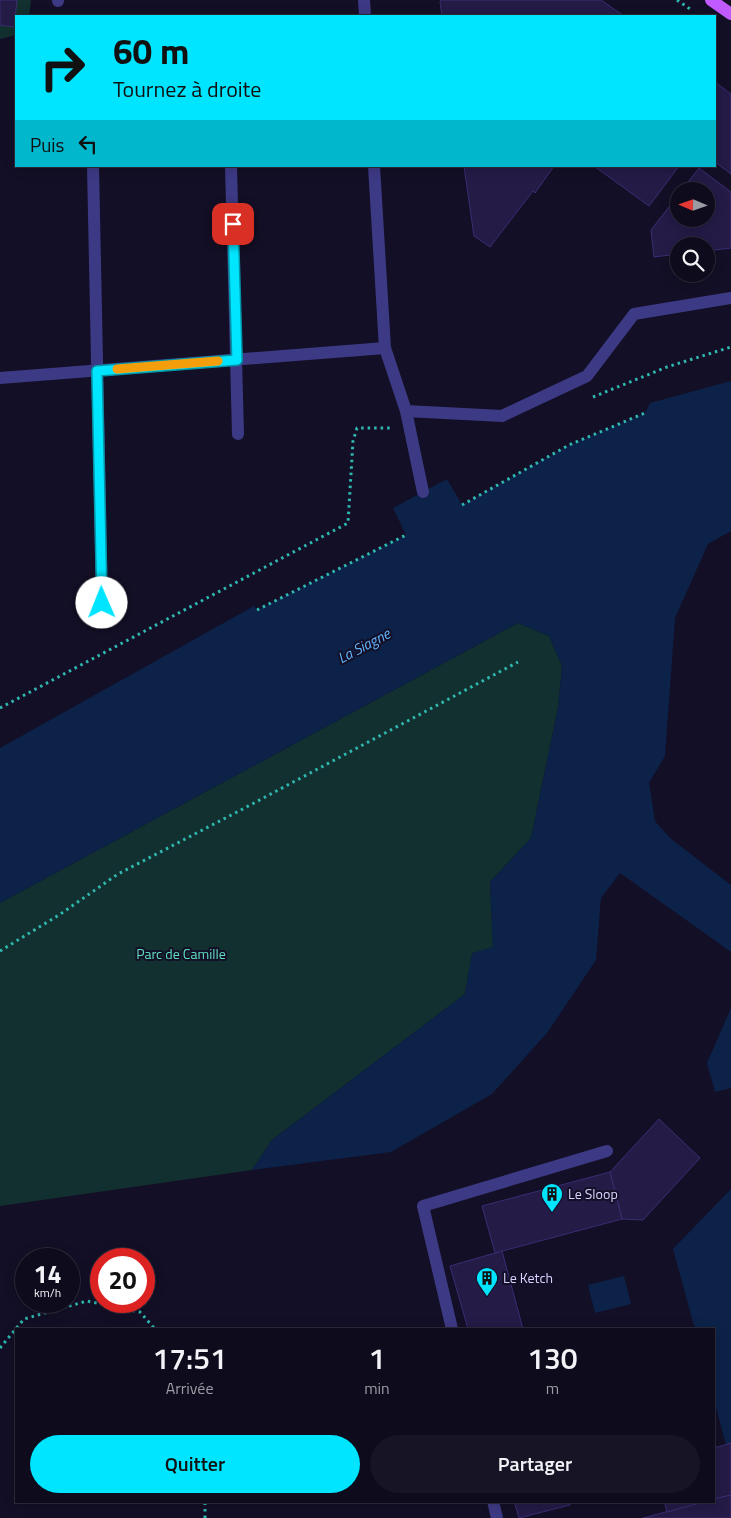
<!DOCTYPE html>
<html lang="fr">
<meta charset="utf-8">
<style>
body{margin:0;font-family:"Titillium Web",sans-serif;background:#171425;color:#f1f3f6;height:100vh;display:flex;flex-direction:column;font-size:19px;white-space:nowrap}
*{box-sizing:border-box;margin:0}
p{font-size:16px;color:#9b9ba3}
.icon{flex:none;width:28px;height:28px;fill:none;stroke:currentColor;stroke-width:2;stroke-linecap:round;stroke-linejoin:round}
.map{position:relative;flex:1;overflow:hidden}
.side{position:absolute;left:15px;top:1328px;width:700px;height:175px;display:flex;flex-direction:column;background:#0e0b1c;border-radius:0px;box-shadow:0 2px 12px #0003,0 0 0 1px #2e2b3b}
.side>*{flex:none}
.guide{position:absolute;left:15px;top:15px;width:701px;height:152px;border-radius:0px;box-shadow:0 2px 12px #0003,0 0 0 1px #2e2b3b;background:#00e5ff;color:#111;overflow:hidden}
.needle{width:32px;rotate:272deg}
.fabs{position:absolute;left:670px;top:182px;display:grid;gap:10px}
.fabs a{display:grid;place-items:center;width:45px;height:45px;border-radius:50%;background:#0e0b1c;box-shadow:0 2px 12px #0003,0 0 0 1px #2e2b3b;font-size:25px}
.speed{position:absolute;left:15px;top:1248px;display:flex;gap:10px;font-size:25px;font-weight:700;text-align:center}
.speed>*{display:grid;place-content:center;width:65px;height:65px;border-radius:50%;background:#0e0b1c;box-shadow:0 2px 12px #0003,0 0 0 1px #2e2b3b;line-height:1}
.speed small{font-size:12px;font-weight:400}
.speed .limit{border:8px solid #d22;background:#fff;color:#111}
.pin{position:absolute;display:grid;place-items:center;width:42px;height:42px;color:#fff;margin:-21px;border-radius:10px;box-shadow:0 2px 8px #0006}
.me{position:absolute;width:55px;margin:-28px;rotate:359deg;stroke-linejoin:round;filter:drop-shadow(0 0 4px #0008)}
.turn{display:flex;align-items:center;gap:18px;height:105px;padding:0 15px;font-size:22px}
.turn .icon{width:65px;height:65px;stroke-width:2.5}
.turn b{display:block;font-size:35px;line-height:42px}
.then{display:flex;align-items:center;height:48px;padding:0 15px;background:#0003;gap:10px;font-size:19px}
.eta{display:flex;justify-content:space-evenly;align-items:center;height:85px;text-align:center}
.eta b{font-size:30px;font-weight:600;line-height:35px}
.cta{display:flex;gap:10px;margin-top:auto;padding:10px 15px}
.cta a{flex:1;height:58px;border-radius:30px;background:#00e5ff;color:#111;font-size:20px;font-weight:600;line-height:58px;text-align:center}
.cta a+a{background:#171425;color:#f1f3f6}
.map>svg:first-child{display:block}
.green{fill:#12302f}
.water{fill:#0c2248}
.building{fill:#241b47;stroke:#3b2d73}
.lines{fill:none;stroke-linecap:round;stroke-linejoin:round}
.path{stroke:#2fb8b0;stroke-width:3;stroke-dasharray:2.5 4;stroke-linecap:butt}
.minor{stroke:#3d3a85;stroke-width:12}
.major{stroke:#c25bff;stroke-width:12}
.route-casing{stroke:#0095a6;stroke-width:12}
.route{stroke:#00e5ff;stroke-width:9}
.slow{stroke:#f59e0b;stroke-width:9}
.labels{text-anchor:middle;stroke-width:4;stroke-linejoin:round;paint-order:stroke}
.park-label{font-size:14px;fill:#5fe0c0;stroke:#130f26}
.poi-label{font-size:14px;fill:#d9d4ff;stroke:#130f26;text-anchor:start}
.water-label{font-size:15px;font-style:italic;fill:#62b6ff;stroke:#130f26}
</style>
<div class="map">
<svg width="731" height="1518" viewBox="0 0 731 1518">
<rect width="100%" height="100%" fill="#130f26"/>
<g class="green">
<path d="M0,0H31L29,16H16V35L0,39Z"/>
<path d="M518,623L549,636L562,666L558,708L531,838L490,882L493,947L472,954L465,994L272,1140L252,1170L0,1206V903Z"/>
</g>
<g class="water">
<path d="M731,381V531L708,544L675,618L665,756L649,783L655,821L670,838L731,885V952L620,873L601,898L596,960L547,1033L492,1094L391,1152L252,1170L272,1140L465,994L472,953L493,947L490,882L531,838L558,708L562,666L549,636L518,623L0,903V748L254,606L257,610L406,535L393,508L447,479L462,505L569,445L645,413L650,403Z"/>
<path d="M731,1008V1088L715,1092L707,1063Z"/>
<path d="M731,1189V1443L726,1445L714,1400V1329H695L673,1249Z"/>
<path d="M624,1276L631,1304L595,1313L588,1285Z"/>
</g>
<g class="building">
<path d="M0,0H17L14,27L0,25Z"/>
<path d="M441,0H601L624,16H442L440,2Z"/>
<path d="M715,82L731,94V174L715,162Z"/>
<path d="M464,166H554L535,193L533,191L490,247L474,236Z"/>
<path d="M594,166H679L649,206Z"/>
<path d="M699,168L731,192V248L706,251V246H679V254L654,257L651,230L679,194V219H706V191H681Z"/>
<path d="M659,1119L700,1158L643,1220L622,1219L610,1172Z"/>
<path d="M610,1172L622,1219L495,1253L482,1206Z"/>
<path d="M502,1251L523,1329H468L450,1266Z"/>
<path d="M731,1443V1495L714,1499V1448Z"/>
<path d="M731,1495V1518H643L707,1501H714V1499Z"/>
<path d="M514,1501H569L570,1505L519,1518Z"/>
<path d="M664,1501H707L667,1512Z"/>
</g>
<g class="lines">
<g class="path">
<path d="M677,0L693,11"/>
<path d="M593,397L667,367L731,347"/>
<path d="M462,505L569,445L645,413"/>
<path d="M257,610L406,535"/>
<path d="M0,708L348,523L353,441L357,428H391"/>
<path d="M0,951L59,915L118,874L239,811L518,662"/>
<path d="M0,1348L24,1319L87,1301L140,1312L155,1329"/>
<path d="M205,1518V1501"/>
</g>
<g class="minor">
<path d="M364,0L365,16"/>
<path d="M58,1V0"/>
<path d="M93,166L102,603"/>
<path d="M231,166L238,434"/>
<path d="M374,166L385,348L406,411L502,416L587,376L634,314L731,298"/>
<path d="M0,378L385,348"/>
<path d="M406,411L423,492"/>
<path d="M452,1329L423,1206L607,1151"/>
<path d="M493,1501L497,1518"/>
</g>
<path class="major" d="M711,0L731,14"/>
</g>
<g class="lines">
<g class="route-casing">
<path id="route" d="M102,603L97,371L237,360L233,224"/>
</g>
<use href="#route" class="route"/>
<path class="slow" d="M117,369L218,361"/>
</g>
<defs>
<g id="building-pin" transform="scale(1.125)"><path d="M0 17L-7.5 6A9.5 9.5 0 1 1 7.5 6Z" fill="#00e5ff" stroke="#130f26"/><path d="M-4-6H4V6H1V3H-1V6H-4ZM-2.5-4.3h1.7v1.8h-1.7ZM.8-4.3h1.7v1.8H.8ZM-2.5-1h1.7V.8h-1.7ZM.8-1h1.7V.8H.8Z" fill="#111"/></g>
</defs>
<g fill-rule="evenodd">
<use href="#building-pin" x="552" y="1194"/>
<use href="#building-pin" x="487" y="1278"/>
</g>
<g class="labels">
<g class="park-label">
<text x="181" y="959">Parc de Camille</text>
</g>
<g class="poi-label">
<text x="568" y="1199">Le Sloop</text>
<text x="503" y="1283">Le Ketch</text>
</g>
<g class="water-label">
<text transform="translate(364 646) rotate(-28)" y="5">La Siagne</text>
</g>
</g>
</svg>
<div class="fabs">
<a><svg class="needle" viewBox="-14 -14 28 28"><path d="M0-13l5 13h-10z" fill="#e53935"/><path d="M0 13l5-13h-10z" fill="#9b9ba3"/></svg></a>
<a><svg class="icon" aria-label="search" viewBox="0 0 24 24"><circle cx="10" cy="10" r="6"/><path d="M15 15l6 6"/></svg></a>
</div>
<div class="speed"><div>14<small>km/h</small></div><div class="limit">20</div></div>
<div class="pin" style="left:233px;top:224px;background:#d93025"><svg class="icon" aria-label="arrive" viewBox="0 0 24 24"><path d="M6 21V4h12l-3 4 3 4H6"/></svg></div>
<svg class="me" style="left:102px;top:603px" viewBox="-20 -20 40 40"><circle r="19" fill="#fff"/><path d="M0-13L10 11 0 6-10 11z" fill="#00e5ff"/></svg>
<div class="guide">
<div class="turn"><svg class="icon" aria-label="right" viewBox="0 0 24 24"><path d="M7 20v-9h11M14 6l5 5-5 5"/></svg><div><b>60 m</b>Tournez à droite</div></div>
<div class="then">Puis<svg class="icon" aria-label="left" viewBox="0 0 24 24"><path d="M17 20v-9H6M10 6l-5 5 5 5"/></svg></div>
</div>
<section class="side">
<div class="eta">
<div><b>17:51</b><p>Arrivée</p></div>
<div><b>1</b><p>min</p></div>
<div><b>130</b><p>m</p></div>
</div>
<div class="cta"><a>Quitter</a><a>Partager</a></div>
</section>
</div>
